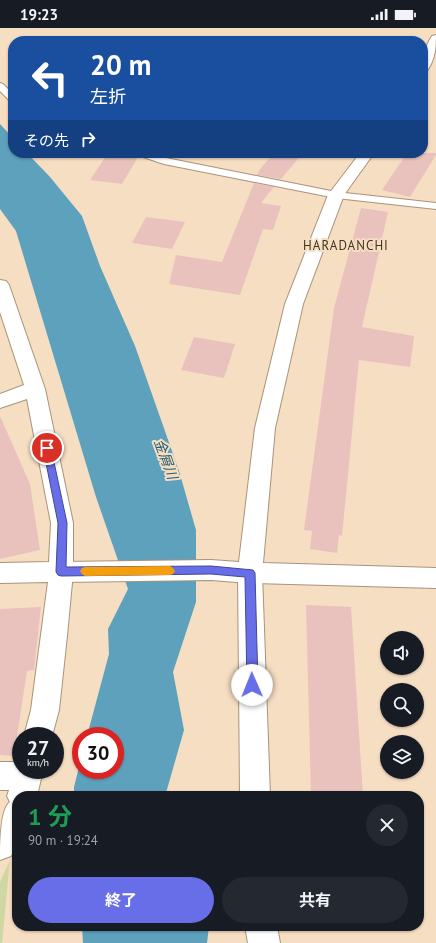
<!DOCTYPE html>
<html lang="ja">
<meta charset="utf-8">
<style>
body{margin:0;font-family:"PT Sans","Noto Sans JP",sans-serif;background:#242831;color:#f1f3f6;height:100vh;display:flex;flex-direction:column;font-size:15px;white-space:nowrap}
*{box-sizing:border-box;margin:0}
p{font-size:13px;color:#9ea1a6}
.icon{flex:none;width:22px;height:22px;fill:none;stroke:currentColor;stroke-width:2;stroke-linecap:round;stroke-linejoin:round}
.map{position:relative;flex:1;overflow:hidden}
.sheet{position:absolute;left:12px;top:763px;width:412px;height:140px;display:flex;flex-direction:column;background:#171b24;border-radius:16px;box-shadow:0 1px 3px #0004}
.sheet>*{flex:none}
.hud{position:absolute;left:8px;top:8px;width:420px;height:122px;border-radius:16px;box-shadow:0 1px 3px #0004;background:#1a4fa0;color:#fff;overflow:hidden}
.controls{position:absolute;left:380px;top:603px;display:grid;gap:8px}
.controls a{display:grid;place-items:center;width:44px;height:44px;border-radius:50%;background:#171b24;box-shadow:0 1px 3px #0004;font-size:20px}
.speed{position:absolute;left:12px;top:699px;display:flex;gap:8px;font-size:20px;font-weight:700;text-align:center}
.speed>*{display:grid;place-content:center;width:52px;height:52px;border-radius:50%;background:#171b24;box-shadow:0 1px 3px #0004;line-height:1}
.speed small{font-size:10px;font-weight:400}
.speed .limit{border:6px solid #d22;background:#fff;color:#111}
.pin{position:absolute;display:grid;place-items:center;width:34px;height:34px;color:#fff;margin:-17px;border:2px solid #fff;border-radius:50%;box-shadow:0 1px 4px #0007}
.me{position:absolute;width:44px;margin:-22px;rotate:359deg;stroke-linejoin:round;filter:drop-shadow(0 0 3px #0008)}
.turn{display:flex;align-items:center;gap:14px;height:84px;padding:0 16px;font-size:18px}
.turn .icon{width:52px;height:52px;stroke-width:2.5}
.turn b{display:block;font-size:28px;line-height:34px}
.then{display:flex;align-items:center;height:38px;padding:0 16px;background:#0003;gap:8px;font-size:15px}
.round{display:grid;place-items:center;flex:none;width:42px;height:42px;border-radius:21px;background:#242831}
.overview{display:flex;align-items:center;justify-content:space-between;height:68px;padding:0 16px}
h1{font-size:24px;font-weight:700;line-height:30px;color:#1e9e55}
.button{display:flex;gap:8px;margin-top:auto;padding:8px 16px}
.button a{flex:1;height:46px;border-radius:24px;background:#676ee7;color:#fff;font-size:16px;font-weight:700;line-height:46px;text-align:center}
.button a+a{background:#242831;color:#f1f3f6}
.status{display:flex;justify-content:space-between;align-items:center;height:28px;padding:0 20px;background:#171b24;direction:ltr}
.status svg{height:11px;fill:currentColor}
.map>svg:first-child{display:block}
.green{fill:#cfd7a2}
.water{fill:#5da1bc}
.building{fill:#e9c2be}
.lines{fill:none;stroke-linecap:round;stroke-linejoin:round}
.service-casing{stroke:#a99379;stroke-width:2}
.minor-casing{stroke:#a99379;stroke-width:2}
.tertiary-casing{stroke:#a99379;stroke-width:2}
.service{fill:#fff;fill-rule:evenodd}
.minor{fill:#fff;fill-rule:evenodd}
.tertiary{fill:#fff;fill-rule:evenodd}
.route{fill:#676ee7;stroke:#434896}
.slow{fill:#f59e0b}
.labels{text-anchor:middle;stroke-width:4;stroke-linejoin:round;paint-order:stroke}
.far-quarter-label{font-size:13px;letter-spacing:1px;fill:#44321b;stroke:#f6dec3}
.water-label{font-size:14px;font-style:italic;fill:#275d71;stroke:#f6dec3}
</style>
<div class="status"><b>19:23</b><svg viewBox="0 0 49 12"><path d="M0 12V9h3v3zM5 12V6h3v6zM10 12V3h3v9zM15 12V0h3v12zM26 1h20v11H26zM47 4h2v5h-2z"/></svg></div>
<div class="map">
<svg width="436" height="915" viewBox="0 0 436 915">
<rect width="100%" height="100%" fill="#f6dec3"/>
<path class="green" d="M10,832L2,915H0V854Z"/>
<g class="water">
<path d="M0,96L13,110V125H27L50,149L82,188L100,238L135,318L179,443L196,502V574L173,644L184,702L166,765L168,768H74V759L81,731V742H115V708H87L109,626L108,601L128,561L96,469L16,203L0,181Z"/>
<path d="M82,898H209L207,915H83Z"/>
</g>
<g class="building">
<path d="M108,125H134L138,129L122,156L90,152Z"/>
<path d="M274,125H303L281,151L257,147L260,141Z"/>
<path d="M407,125H436V127L410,169L382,162Z"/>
<path d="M254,155L274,159L261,175L281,178L273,202L263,201L240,267L169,256L176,227L222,234Z"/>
<path d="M361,180L388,184L362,299L414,308L410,339L359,332L342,508L339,507L337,525L310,521L312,503L304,502L334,280Z"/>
<path d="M146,189L185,194L172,221L132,215Z"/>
<path d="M194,309L235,316L224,350L181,342Z"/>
<path d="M0,388L30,456L40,522L0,531Z"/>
<path d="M306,577L351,579L363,768H311Z"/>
<path d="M41,579L34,642L27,643L14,728L0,727V581Z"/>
</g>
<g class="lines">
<g class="service-casing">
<g id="service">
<path d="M0,55L3,56L13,66V74L10,73L0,63Z"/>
<path d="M135,125H150L166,130L336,164L436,175V181L336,170L164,136L137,127Z"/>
</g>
</g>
<g class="minor-casing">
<g id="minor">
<path d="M0,252L6,253L9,257L45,361L73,495V544L67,608L59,682L52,708H24L31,682L48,554L0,555V535L49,534L51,495L27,371L0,380V366L24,357L0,284Z"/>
<path d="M250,535L258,538L262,545L270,768H240L238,545L242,538Z"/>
<path d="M21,731V742H43L37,768H17V816L11,828L0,832C0,818 0,780 10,774L7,768L9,762H0V734H18Z"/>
<path d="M245,898H277L280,915H248Z"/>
</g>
</g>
<g class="tertiary-casing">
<g id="tertiary">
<path d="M436,7C436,21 435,31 427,43L423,44C423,30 424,20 432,8Z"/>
<path d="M360,125H374L344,167L303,276L275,400L263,535L436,540V560L250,555L211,552L61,554L53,551L49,544L53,537L61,534L211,532L239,534L255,400L285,276L328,167Z"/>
</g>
</g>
<use href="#service" class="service"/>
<use href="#minor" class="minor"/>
<use href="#tertiary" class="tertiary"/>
</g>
<path class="route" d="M47,417L51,420L67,495L66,539L211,538L253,542L255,545L258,657L256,660L252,662L248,660L247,657L245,549L211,546L61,548L58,547L56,544L58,495L43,420Z"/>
<path class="slow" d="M170,538L173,540L175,543L173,546L170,547L85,548L82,546L80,543L82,540L85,539Z"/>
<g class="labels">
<g class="far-quarter-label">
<text x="346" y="222">HARADANCHI</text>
</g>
<g class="water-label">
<text transform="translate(166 431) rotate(70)" y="5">金屑川</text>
</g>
</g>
</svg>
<div class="controls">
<a><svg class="icon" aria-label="sound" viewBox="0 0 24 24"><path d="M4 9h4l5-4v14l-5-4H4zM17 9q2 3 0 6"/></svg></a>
<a><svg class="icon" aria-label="search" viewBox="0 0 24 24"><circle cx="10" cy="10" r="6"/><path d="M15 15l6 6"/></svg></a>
<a><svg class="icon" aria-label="layers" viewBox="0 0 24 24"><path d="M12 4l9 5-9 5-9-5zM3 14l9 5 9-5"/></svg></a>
</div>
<div class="speed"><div>27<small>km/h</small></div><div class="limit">30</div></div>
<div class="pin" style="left:47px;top:420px;background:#d93025"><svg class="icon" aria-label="arrive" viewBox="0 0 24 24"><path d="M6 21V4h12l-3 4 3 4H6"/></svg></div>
<svg class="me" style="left:252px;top:657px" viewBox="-20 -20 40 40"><circle r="19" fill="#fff"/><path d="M0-13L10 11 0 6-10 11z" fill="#676ee7"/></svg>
<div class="hud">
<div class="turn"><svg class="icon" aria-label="left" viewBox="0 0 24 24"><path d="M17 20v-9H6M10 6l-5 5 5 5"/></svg><div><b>20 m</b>左折</div></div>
<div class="then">その先<svg class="icon" aria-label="right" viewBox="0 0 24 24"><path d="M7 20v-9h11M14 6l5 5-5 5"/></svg></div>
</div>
<section class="sheet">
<div class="overview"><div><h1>1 分</h1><p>90 m · 19:24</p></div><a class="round"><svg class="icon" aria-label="close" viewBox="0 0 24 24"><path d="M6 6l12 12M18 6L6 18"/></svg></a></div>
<div class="button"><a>終了</a><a>共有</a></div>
</section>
</div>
